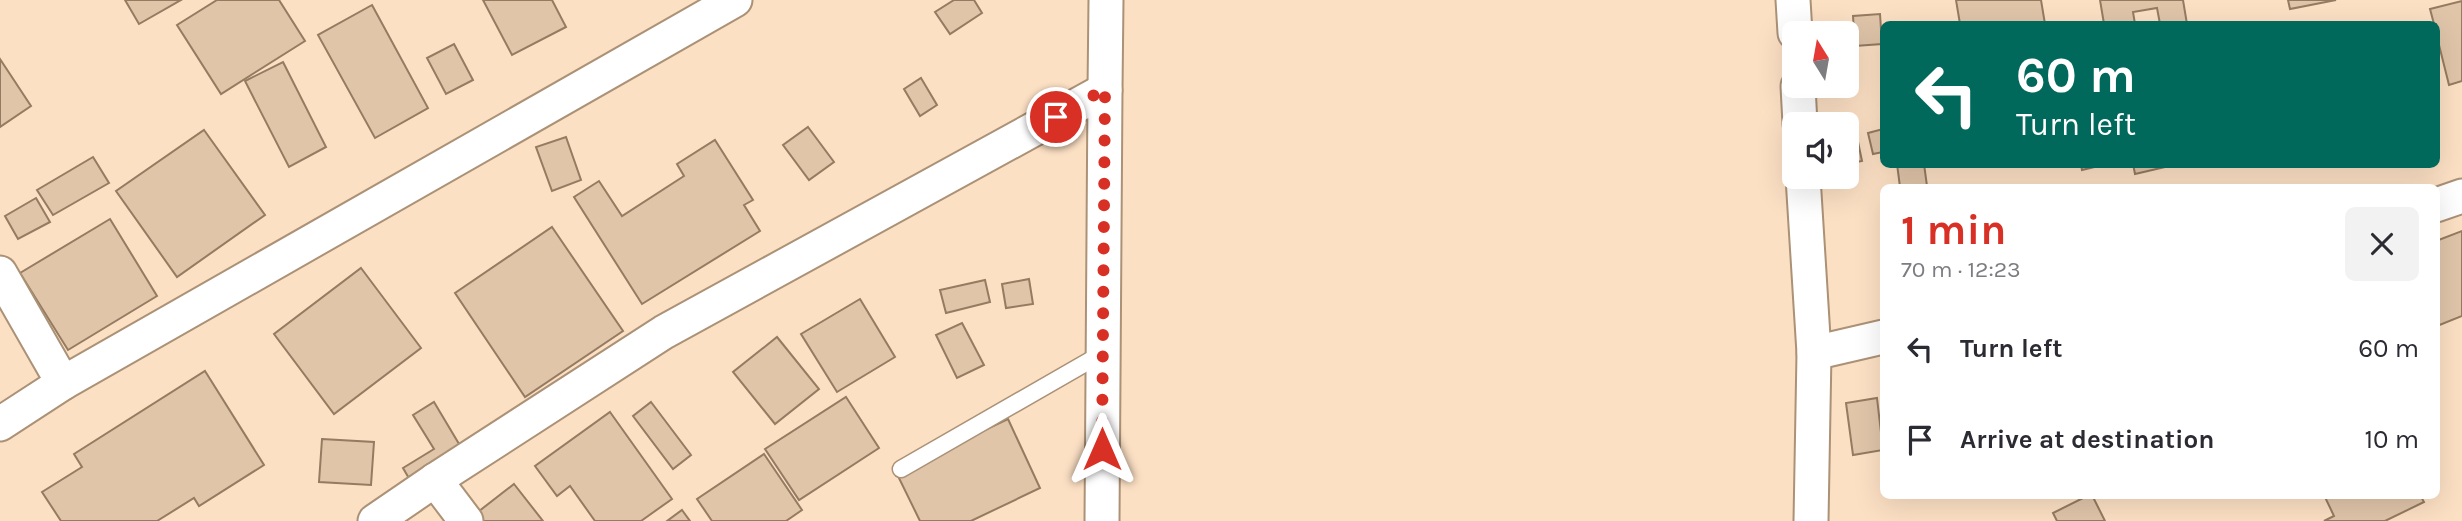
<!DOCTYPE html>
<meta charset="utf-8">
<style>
body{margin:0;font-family:Karla,sans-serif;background:#f2f2f3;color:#2b2b33;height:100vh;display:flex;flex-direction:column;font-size:26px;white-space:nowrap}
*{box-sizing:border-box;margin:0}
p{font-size:23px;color:#7c7c81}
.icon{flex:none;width:38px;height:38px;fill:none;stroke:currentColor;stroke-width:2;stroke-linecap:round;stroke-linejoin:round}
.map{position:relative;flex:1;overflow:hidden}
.panel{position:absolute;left:1880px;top:184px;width:560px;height:315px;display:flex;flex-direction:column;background:#fff;border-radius:10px;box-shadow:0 7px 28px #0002}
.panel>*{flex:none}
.guide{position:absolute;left:1880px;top:21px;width:560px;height:147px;border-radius:10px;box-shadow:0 7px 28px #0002;background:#00695c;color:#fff;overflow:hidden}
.needle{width:46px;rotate:349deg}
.tools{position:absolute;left:1782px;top:21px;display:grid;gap:14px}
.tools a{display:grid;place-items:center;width:77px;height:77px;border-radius:10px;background:#fff;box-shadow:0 7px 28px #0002;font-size:35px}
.pin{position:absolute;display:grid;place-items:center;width:60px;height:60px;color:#fff;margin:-30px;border:4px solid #fff;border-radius:50%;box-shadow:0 2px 7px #0007}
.me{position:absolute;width:77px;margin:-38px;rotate:0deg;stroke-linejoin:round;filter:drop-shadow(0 0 5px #0008)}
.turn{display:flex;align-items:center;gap:24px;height:147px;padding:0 21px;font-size:32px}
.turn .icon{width:91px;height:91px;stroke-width:2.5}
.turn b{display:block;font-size:49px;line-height:60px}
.round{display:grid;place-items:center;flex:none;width:74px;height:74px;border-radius:10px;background:#f2f2f3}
.head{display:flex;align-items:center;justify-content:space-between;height:119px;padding:0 21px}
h1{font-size:42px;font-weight:700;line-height:52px;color:#d93025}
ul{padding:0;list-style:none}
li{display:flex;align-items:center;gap:21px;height:91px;padding:0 21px}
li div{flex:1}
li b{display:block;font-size:26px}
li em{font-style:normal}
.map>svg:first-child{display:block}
.building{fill:#e0c5a9;stroke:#957b61;stroke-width:2}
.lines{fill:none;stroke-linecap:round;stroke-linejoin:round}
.lane-casing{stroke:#ab9176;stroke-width:19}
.street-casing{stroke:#ab9176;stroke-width:37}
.lane{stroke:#fff;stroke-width:16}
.street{stroke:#fff;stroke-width:33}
.route{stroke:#d93025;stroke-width:12;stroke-dasharray:0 21.6}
</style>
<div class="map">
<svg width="2462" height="521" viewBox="0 0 2462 521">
<rect width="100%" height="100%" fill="#fce0c4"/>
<g class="building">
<path d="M125,0H181L139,24Z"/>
<path d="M217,0H279L305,41L221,94L177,25Z"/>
<path d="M483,0H552L566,27L512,55Z"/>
<path d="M954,0H974L982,13L950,34L935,12Z"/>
<path d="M1956,0H2041L2045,24H1960Z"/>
<path d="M2100,0H2183L2187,24H2160L2157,8L2133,12L2135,24H2104Z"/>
<path d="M2288,0H2336L2290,9Z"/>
<path d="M2462,1V81L2449,85L2436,33V24H2434L2430,9Z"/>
<path d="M372,5L428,108L375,138L318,35Z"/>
<path d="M1880,14L1882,44L1855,46L1853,16Z"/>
<path d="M454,44L473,80L446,94L427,58Z"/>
<path d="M0,59L31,106L0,127Z"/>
<path d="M283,62L326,147L289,167L245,81Z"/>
<path d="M921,78L937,105L920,116L904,89Z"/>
<path d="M808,127L834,162L809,180L783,145Z"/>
<path d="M1883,129V152L1873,154L1868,133Z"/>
<path d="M204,130L265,215L177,277L116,191Z"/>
<path d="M566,137L581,180L552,191L536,147Z"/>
<path d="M1857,137L1862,161L1846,164V139Z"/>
<path d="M715,140L753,200L744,205L760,231L642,304L574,197L599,181L622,216L684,176L677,164Z"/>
<path d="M93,157L109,183L53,215L37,190Z"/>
<path d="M1897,164H1924L1927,186L1900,187Z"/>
<path d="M2081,164H2107L2082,170Z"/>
<path d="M2133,164H2178L2135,174Z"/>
<path d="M36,198L50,222L18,239L5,216Z"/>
<path d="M110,219L157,296L68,350L20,273Z"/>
<path d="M552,227L623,331L525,397L455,293Z"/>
<path d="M2462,231V316L2437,326L2436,241Z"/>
<path d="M361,268L421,348L334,414L274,334Z"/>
<path d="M1029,279L1033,304L1006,308L1002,284Z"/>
<path d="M985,280L990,302L946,313L940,290Z"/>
<path d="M860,299L895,357L837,392L801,334Z"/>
<path d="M962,323L984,365L957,378L936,335Z"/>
<path d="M777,337L819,389L775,424L733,372Z"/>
<path d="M205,371L264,465L199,506L194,498L157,521H61L42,492L82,467L74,454Z"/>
<path d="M846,397L879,448L799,500L765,449Z"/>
<path d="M1877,398L1883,450L1853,455L1846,403Z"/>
<path d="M434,402L462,449L410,480L403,468L434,449L413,415Z"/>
<path d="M651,402L691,455L673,469L633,416Z"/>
<path d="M610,412L672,499L641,521H595L570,486L557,496L535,466Z"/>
<path d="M1008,419L1040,488L971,521H920L896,472Z"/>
<path d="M322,439L374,442L371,485L319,482Z"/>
<path d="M764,454L802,510L786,521H712L697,499Z"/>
<path d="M514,484L543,521H479L474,515Z"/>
<path d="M2089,495H2092L2105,521H2057L2053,513Z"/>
<path d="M2324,495H2420L2424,502L2385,521H2324L2334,516Z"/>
<path d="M682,510L690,521H667Z"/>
</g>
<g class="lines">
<g class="lane-casing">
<path id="lane" d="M901,469L1103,353"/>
</g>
<g class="street-casing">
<g id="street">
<path d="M1793,0L1795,33"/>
<path d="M1798,86L1800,124"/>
<path d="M1105,90L1106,0"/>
<path d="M1803,177L1814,353L1811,521"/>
<path d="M2436,205L2462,196"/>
<path d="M0,273L63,383L0,424"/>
<path d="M1814,353L1883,337"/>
<path d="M63,383L735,0"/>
<path d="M435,480L466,521"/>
<path d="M375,521L435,480L664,332L1105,90L1102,521"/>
</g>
</g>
<use href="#lane" class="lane"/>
<use href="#street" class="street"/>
</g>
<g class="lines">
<path class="route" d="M1056,117L1105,89L1102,449"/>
</g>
</svg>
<div class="tools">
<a><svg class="needle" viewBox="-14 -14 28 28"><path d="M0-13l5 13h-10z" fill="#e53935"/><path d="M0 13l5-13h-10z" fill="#7c7c81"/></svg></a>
<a><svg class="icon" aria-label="sound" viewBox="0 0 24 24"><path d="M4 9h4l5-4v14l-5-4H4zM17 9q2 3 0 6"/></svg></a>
</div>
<div class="pin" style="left:1056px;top:117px;background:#d93025"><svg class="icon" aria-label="arrive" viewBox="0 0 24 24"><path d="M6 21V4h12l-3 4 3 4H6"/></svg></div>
<svg class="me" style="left:1102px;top:449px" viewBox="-20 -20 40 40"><path d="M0-17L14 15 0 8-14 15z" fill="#d93025" stroke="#fff" stroke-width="4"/></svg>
<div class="guide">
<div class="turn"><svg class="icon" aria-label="left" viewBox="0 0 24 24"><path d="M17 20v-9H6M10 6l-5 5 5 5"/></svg><div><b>60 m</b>Turn left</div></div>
</div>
<section class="panel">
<div class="head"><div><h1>1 min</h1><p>70 m · 12:23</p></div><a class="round"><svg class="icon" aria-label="close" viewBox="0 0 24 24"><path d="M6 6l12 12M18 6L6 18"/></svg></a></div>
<ul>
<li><svg class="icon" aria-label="left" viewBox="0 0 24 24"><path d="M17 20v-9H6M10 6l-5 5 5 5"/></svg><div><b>Turn left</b></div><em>60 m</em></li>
<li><svg class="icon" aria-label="arrive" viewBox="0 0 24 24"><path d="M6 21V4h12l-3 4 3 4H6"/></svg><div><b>Arrive at destination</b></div><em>10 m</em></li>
</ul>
</section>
</div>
